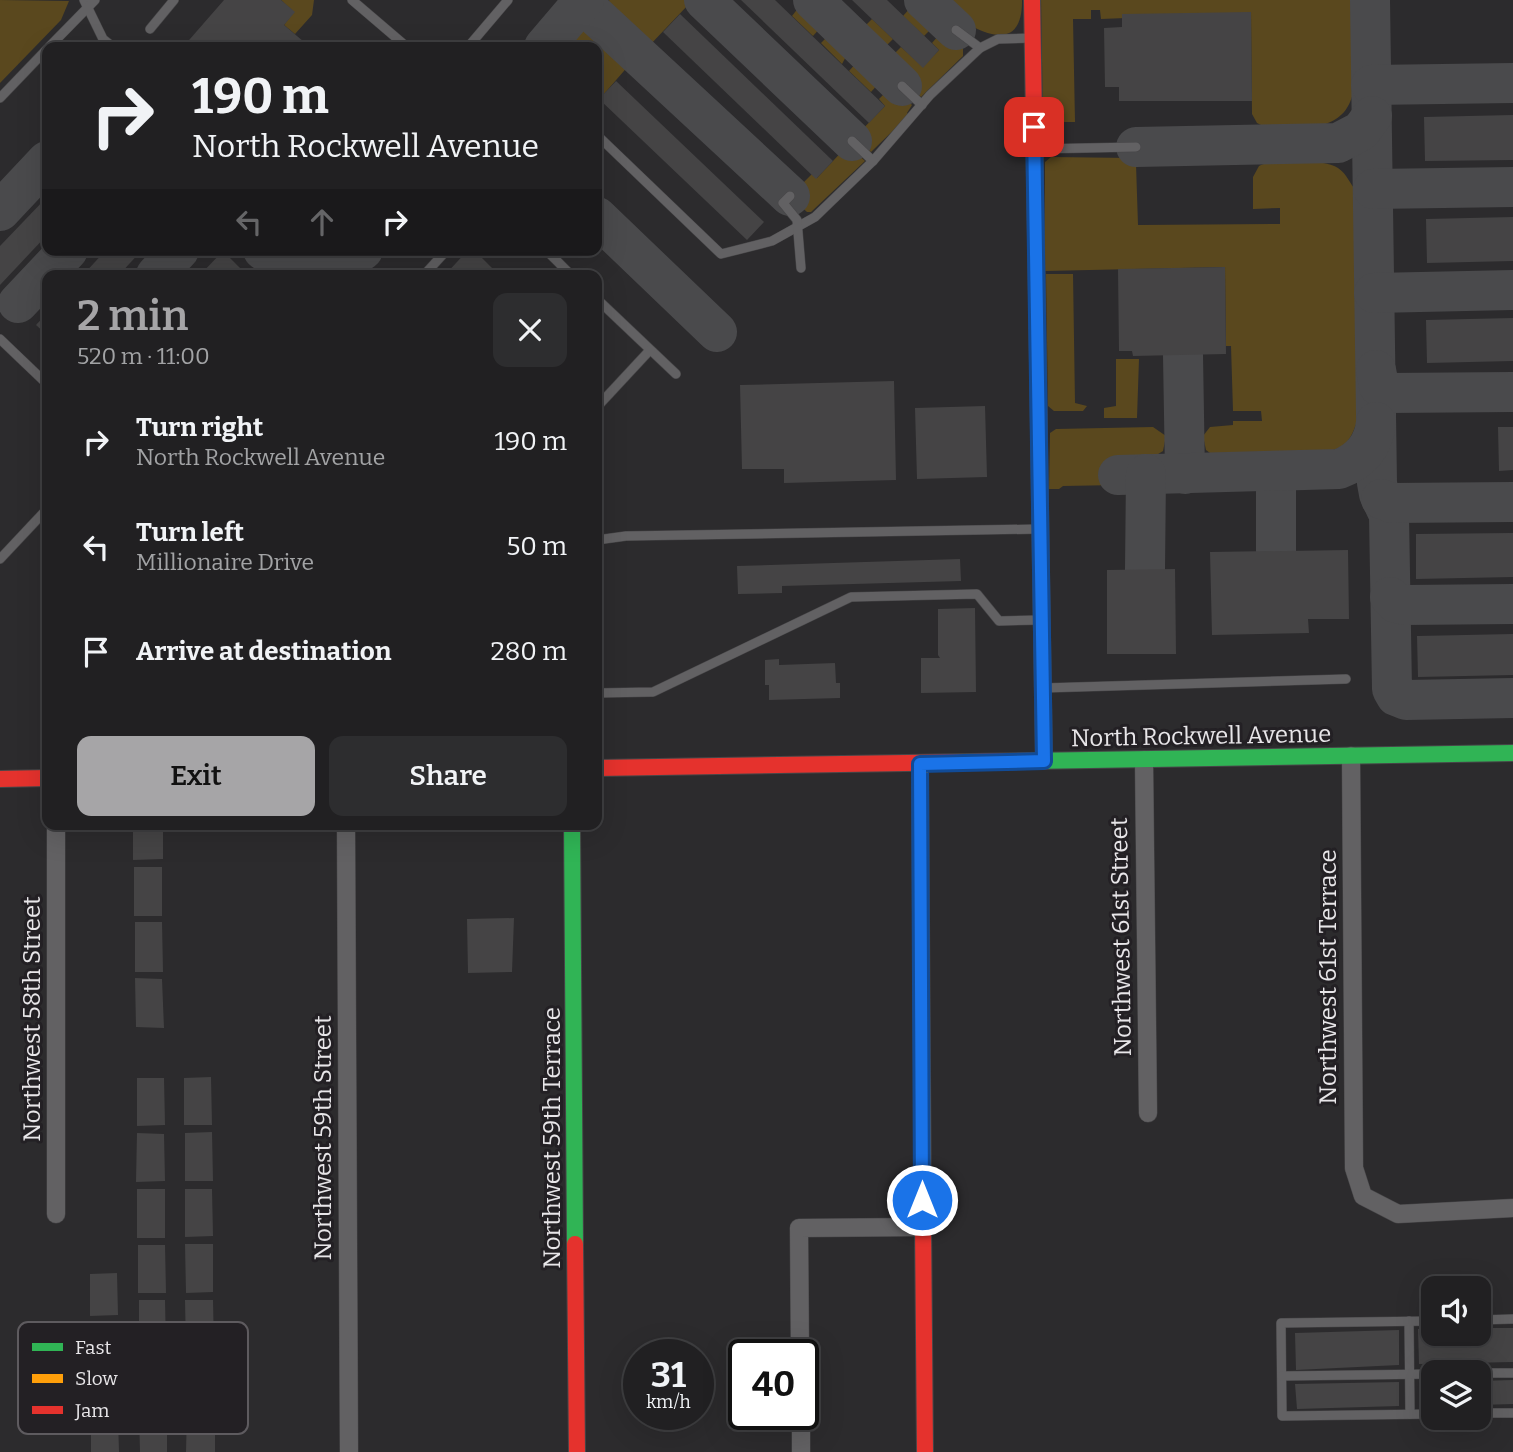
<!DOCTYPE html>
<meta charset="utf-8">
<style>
body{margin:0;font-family:Bitter,serif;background:#2d2d2f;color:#f1f3f6;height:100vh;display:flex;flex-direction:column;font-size:26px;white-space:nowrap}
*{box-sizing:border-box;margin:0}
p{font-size:23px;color:#a2a3a5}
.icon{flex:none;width:38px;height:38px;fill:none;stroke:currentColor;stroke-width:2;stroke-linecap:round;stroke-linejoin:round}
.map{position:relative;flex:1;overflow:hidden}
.panel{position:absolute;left:42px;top:270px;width:560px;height:560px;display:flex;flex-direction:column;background:#212022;border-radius:14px;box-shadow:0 7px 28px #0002,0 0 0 2px #3e3e40}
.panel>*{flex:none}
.guide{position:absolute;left:42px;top:42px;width:560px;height:214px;border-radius:14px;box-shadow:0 7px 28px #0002,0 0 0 2px #3e3e40;background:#212022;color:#f1f3f6;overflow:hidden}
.fabs{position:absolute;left:1421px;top:1276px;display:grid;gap:14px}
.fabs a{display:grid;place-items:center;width:70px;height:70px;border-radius:14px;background:#212022;box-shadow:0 7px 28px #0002,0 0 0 2px #3e3e40;font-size:35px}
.speed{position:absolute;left:623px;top:1339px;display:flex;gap:14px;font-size:35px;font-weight:700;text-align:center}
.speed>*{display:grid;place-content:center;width:91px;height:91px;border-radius:50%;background:#212022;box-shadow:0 7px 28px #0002,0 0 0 2px #3e3e40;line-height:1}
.speed small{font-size:18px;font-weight:400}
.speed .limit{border:4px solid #111;border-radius:10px;background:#fff;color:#111}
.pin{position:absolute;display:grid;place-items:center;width:60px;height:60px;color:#fff;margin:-30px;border-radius:14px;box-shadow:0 4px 10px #0006}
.me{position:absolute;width:77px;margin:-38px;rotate:0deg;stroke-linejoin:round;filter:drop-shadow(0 0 5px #0008)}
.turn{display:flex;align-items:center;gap:24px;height:147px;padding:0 35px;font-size:32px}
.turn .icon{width:91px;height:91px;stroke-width:2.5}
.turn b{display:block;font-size:49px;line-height:60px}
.lanes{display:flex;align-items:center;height:66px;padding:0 35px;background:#0003;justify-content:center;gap:35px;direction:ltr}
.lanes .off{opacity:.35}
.round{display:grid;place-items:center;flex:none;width:74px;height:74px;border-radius:14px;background:#2d2d2f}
.headline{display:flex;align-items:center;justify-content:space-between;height:119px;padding:0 35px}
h1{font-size:42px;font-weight:600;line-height:52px;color:#a6a5a7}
.button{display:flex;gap:14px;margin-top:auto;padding:14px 35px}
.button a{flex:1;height:80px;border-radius:14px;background:#a6a5a7;color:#111;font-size:28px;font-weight:600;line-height:80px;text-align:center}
.button a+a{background:#2d2d2f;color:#f1f3f6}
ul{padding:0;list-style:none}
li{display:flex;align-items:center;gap:21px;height:105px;padding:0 35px}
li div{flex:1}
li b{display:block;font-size:26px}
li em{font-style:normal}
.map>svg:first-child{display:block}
.green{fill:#5a481e}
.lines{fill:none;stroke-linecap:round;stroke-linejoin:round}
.taxiway{stroke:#4a4a4c;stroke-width:40}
.building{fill:#454445}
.lane-casing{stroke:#474648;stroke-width:10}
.street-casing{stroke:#474648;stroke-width:19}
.fast-casing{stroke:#474648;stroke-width:18}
.slow-casing{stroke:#474648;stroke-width:18}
.jam-casing{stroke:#474648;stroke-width:18}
.lane{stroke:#626163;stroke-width:9}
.street{stroke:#626163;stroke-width:18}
.fast{stroke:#30b455;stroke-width:16}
.slow{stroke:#ff9f0a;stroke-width:16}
.jam{stroke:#e5322d;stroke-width:16}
.route-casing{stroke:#114b97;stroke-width:18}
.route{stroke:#1a73e8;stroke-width:12}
.labels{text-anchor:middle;stroke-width:6;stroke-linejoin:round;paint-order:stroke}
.street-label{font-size:24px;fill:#e8e6e9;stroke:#232024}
.key{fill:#232024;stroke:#5e5b5f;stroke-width:2}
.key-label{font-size:19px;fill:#e8e6e9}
</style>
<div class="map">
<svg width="1513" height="1452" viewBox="0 0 1513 1452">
<rect width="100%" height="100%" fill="#2c2b2d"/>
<g class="green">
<path d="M0,0L69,1L61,20L0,83Z"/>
<path d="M281,0H314L312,15L295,34L284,25L294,12Z"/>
<path d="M609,0H687L689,4L648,47L612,15Z"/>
<path d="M937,0H1022C1023,65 961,24 937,0Z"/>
<path d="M1041,0H1352C1354,83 1377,139 1265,127L1257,123L1252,114L1251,13L1101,19L1100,10H1091V19H1073L1075,122H1043Z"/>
<path d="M799,7H809L820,18L821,27L813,36L792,16Z"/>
<path d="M911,7H919L932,20V28L924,36L903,16Z"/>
<path d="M872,19L893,39L884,48H876L864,35V27Z"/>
<path d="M592,29L600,33L630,64L597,102V47H562L575,33Z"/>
<path d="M838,34L850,49L842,64L821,43L829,35Z"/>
<path d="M939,35L952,36L963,47V56L921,97L906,84L909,80L893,64V55L901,47L923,67L939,50L932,43Z"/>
<path d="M857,62H867L879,74V83L871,92L849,71Z"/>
<path d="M887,91L899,92L912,105L907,113L909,115L871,152L854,138L885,106L879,99Z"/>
<path d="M848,145L865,161L811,212H807L790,196L812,174L817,178Z"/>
<path d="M1051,157L1132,158L1136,164L1138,225L1280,224V208L1253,209V177L1259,166C1274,158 1325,159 1338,168C1347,174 1350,184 1355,189L1359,416C1355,425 1354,435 1345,444C1326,461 1242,455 1214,456L1206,450L1203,436L1210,427L1233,425V421H1262L1261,411H1233L1231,346H1226L1225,267L1045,271V162Z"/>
<path d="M1046,274H1073L1075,403L1087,406L1083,411H1054L1048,406Z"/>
<path d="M1116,359H1139L1137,418H1104V408L1116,406Z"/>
<path d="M1153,427L1166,436L1163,451L1155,456L1118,457L1119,485L1063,486L1059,489H1049L1050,433L1056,429Z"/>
</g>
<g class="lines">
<g class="taxiway">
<path d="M704,0L852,141"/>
<path d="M813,0L902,86"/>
<path d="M924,0L956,30"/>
<path d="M1370,0L1377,483L1379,494L1389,515L1392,689L1396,696L1406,700L1513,698"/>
<path d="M582,3L790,196"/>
<path d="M544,47L584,0"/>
<path d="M1371,85L1513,83"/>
<path d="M1136,147L1338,143L1361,131L1372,116"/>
<path d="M1373,189L1513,187"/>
<path d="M0,211L47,161"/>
<path d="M597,217L717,332"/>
<path d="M263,250C295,271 332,273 363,250"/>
<path d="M156,275L179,250"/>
<path d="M1374,293L1513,290"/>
<path d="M18,303L68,250"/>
<path d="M1183,355L1185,474"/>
<path d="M1376,370L1379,386L1388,393L1513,392"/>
<path d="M1276,472V551"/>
<path d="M1118,475L1339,469C1361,461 1374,445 1376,422"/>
<path d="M1381,499L1392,503L1513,502"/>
<path d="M1145,570L1146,474"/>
<path d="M1390,597L1396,603L1405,605L1513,604"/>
</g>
</g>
<g class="building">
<path d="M224,0H281L295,12L284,25L310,47H183Z"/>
<path d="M741,0H775L885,106L869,123Z"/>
<path d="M852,0H887L939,50L923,68Z"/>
<path d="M1251,12L1252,101H1119V87H1105L1104,28L1122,27V14Z"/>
<path d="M680,14L833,161L816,179L663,32Z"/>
<path d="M616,81L764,222L747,240L599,99Z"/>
<path d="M1513,115V160L1425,161L1424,117Z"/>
<path d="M47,197V235L0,285V246Z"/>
<path d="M1513,217V261L1427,263L1426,219Z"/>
<path d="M106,250H142L119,275H83Z"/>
<path d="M468,250H474L499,275H445Z"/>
<path d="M223,251L247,275H200Z"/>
<path d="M1225,267L1226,354L1133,356L1132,351H1119L1118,269Z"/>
<path d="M47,313V335L36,325Z"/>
<path d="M1513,318V361L1427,363L1426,320Z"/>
<path d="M894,381L896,480L784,483V469H742L740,385Z"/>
<path d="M985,406L987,477L917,479L915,408Z"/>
<path d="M1498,427H1513V470L1499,471Z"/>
<path d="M1513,533V577L1416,579V534Z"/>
<path d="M1348,550L1349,619H1308L1309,633L1212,635L1210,552Z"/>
<path d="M960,559L961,581L782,586V593L738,594L737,566Z"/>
<path d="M1175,569L1176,654H1107V570Z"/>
<path d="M975,608L976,692L921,693V658H940L938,655V609Z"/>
<path d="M1513,634V675L1418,677L1417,636Z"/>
<path d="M779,659V665L835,663L836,683H840V698L769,700V685H765V660Z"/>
<path d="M133,831H163V859L133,860Z"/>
<rect x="134" y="867" width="28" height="49"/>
<path d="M514,918L512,972L468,973L467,919Z"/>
<path d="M135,922H162L163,972H135Z"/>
<path d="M135,978L162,979L164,1028L136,1027Z"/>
<path d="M211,1077L212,1125H184V1078Z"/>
<path d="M137,1078H164L165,1125L137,1126Z"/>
<path d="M212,1132L213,1181H185V1133Z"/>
<path d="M137,1133L164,1134L165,1181L136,1182Z"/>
<rect x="137" y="1189" width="28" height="49"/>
<path d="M185,1189H212L213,1236L185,1237Z"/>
<path d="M185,1244H213V1292L186,1293Z"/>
<path d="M138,1245H165L166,1293H138Z"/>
<path d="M117,1273L118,1315L90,1316V1274Z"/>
<path d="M139,1300H165L166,1349L139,1350Z"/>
<path d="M185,1300H213L214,1348L186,1349Z"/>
<path d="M118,1322V1363L91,1364V1323Z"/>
<path d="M1479,1328H1513V1362L1419,1364L1418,1329H1433V1334H1479Z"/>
<path d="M1399,1330V1365L1296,1370L1295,1333Z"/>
<path d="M1513,1380V1404L1479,1405V1381Z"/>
<path d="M1399,1382V1406L1297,1409L1295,1384Z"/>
<path d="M1419,1382H1433V1406H1420Z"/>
<path d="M139,1412H167V1452H140Z"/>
<path d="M187,1412H215V1452H186Z"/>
<path d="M91,1420H118L119,1452H91Z"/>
</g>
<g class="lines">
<g class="lane-casing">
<g id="lane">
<path d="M84,0L103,39L113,47"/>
<path d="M352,0L407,47"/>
<path d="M150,29L174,0"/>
<path d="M956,30L980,48"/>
<path d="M49,47L95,0"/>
<path d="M468,47L508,0"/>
<path d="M902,86L922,105"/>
<path d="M0,98L47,49"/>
<path d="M597,135L721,254L772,241L815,217L873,161L930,95L980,48L998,39L1032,38"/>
<path d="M852,141L873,161"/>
<path d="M1036,149L1136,147"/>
<path d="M790,196L783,203L797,220L801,268"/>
<path d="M546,250L571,275"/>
<path d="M424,275L447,250"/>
<path d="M597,299L676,374"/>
<path d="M0,339L47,384"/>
<path d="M597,407L650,350"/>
<path d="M597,540L626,536L1039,529"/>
<path d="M0,559L47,509"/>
<path d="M1043,688L1346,679"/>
<path d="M597,693L653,692L851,597L977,594L999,621L1040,620"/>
<path d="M597,726L598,766"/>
<path d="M1479,1320L1513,1319"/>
<path d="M1409,1321L1410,1414"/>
<path d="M1433,1321L1281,1323L1282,1416L1433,1414"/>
<path d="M1479,1373H1513"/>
<path d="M1282,1376L1433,1374"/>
<path d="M1479,1413H1513"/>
</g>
</g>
<g class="street-casing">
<g id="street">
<path d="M1351,756L1354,1168L1363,1196L1398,1214L1513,1208"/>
<path d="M1144,760L1148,1113"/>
<path d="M56,824V1214"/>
<path d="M346,824L349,1452"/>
<path d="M800,1354L799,1228L923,1227"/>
<path d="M801,1414V1452"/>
</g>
</g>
<g class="fast-casing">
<g id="fast">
<path d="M1041,571L1044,761"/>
<path d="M1029,761L1513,753"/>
<path d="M572,824L575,1244"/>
</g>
</g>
<g class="slow-casing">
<g id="slow">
<path d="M1037,297L1041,571"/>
<path d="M920,763L923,1223"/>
</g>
</g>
<g class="jam-casing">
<g id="jam">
<path d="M1032,0L1037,297"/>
<path d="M597,768L1029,761"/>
<path d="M0,779L47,778"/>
<path d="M923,1223L925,1452"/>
<path d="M575,1244L577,1452"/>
</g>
</g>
<use href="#lane" class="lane"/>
<use href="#street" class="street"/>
<use href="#fast" class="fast"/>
<use href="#slow" class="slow"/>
<use href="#jam" class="jam"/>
</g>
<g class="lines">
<g class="route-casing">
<path id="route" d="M922,1200L920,764L1044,761L1034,127"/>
</g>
<use href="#route" class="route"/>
</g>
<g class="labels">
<g class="street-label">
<text transform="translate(1201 736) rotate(-1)" y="8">North Rockwell Avenue</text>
<text transform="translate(1121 937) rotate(-91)" y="8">Northwest 61st Street</text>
<text transform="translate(1328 977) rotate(-90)" y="8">Northwest 61st Terrace</text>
<text transform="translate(32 1019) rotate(-90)" y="8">Northwest 58th Street</text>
<text transform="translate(323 1138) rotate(-90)" y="8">Northwest 59th Street</text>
<text transform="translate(552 1138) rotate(-90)" y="8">Northwest 59th Terrace</text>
</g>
</g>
<rect x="18" y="1322" width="230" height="112" rx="10" class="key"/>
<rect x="32" y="1343" width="31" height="8" fill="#30b455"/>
<rect x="32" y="1374" width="31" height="9" fill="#ff9f0a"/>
<rect x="32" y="1406" width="31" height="8" fill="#e5322d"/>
<g class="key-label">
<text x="75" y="1354">Fast</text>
<text x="75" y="1385">Slow</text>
<text x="75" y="1417">Jam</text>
</g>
</svg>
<div class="fabs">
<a><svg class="icon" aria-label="sound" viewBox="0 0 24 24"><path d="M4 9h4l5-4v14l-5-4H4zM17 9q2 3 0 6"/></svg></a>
<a><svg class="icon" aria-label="layers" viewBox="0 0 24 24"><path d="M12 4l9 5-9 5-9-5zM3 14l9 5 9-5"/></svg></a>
</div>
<div class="speed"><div>31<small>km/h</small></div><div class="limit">40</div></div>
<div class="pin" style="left:1034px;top:127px;background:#d93025"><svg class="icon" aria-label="arrive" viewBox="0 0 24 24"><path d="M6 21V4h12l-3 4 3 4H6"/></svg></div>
<svg class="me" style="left:922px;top:1200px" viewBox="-20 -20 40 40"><circle r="17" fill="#1a73e8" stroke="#fff" stroke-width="3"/><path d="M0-11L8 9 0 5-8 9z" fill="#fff"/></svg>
<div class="guide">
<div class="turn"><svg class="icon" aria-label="right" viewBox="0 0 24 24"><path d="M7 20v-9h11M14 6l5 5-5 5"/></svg><div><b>190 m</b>North Rockwell Avenue</div></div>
<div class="lanes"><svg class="icon off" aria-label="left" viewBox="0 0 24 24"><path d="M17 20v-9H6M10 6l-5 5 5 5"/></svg><svg class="icon off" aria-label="ahead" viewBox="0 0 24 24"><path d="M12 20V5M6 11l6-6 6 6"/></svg><svg class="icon" aria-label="right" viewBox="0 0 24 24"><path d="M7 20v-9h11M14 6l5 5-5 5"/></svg></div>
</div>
<section class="panel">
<div class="headline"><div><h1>2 min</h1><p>520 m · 11:00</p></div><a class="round"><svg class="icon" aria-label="close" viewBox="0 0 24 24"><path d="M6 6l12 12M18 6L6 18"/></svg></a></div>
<ul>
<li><svg class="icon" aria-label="right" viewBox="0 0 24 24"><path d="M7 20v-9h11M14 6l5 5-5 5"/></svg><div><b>Turn right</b><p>North Rockwell Avenue</p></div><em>190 m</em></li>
<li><svg class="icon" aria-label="left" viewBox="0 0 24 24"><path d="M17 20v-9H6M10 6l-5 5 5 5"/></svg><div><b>Turn left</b><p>Millionaire Drive</p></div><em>50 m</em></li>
<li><svg class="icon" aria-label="arrive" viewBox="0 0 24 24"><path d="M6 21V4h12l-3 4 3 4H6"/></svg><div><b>Arrive at destination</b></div><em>280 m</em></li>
</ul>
<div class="button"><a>Exit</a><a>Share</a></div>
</section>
</div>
